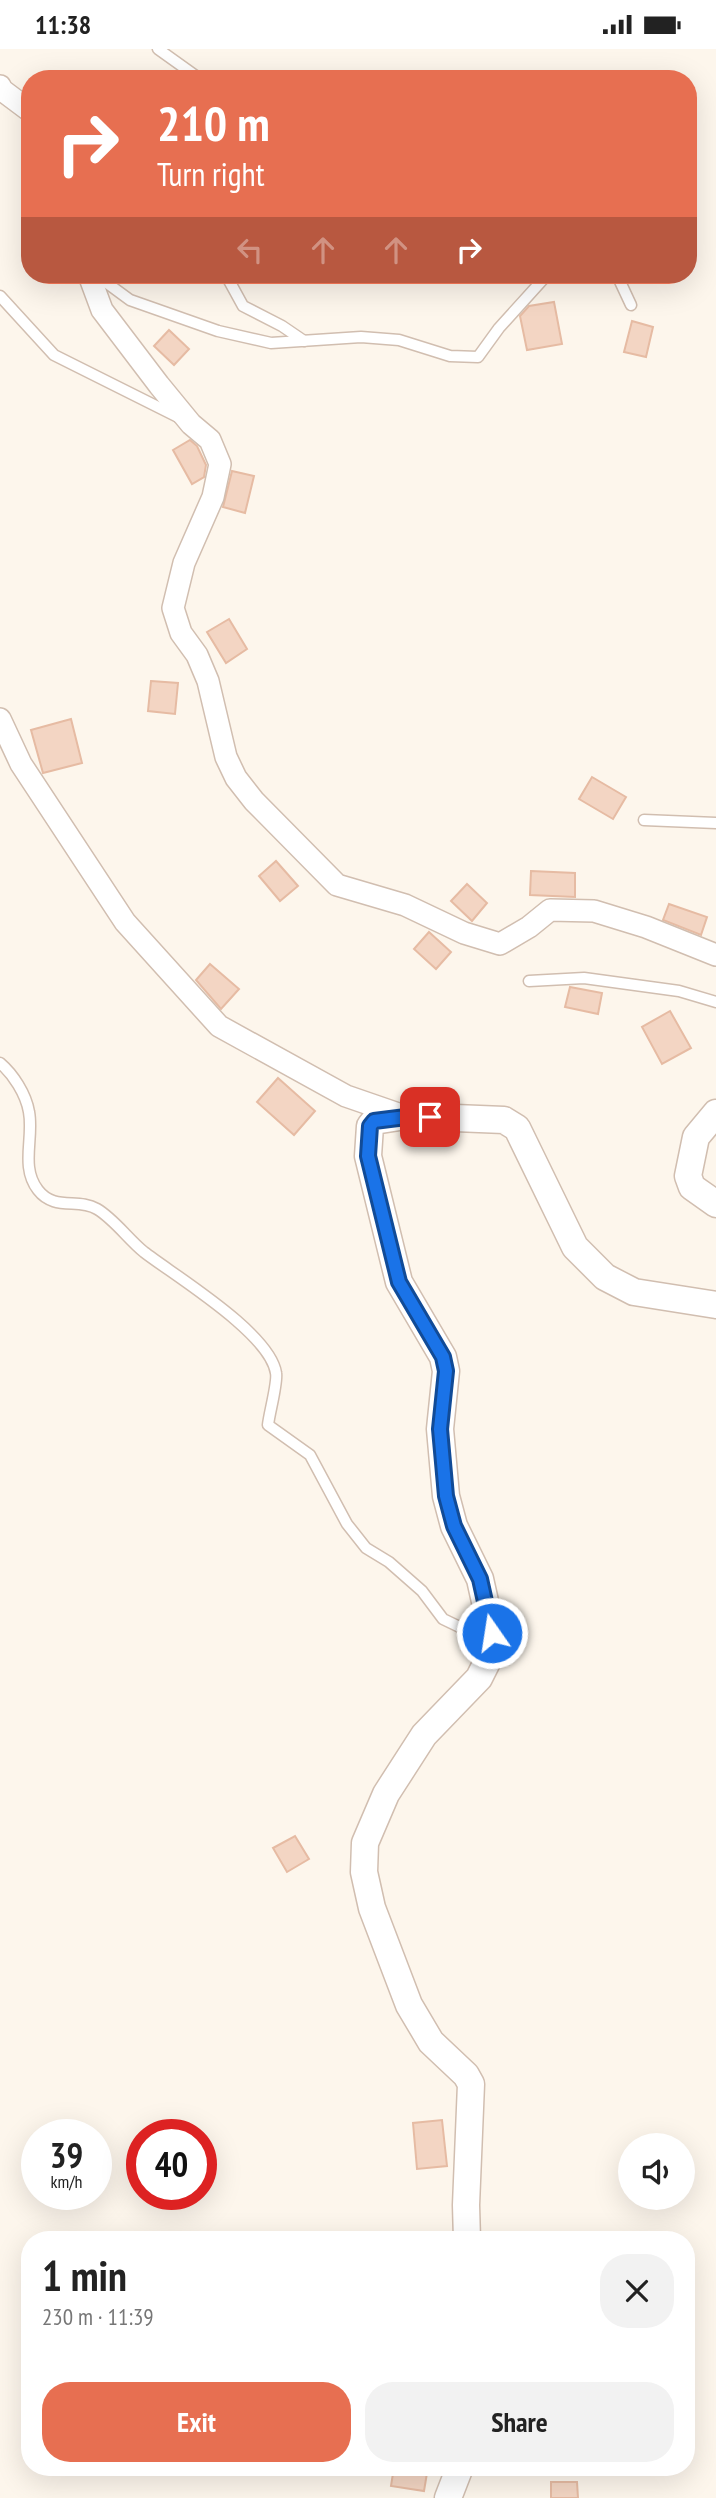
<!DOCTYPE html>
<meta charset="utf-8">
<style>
body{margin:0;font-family:"PT Sans Narrow",sans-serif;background:#f2f2f2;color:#222;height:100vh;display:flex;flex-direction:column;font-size:26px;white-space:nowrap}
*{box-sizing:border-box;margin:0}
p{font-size:23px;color:#767676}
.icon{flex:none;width:38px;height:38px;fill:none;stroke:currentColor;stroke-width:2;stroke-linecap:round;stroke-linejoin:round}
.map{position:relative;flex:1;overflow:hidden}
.sheet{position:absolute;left:21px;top:2182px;width:674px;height:245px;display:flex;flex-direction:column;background:#fff;border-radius:28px;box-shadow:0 7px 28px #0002}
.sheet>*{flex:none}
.banner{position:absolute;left:21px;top:21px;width:676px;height:214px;border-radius:28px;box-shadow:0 7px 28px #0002;background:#e76f51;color:#fff;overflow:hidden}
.buttons{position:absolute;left:618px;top:2084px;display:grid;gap:14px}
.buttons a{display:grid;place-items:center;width:77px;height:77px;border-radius:50%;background:#fff;box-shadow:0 7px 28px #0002;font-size:35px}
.speed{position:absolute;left:21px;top:2070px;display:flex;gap:14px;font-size:35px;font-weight:700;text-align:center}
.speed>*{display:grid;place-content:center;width:91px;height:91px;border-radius:50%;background:#fff;box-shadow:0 7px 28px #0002;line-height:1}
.speed small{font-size:18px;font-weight:400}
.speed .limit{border:10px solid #d22;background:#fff;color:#111}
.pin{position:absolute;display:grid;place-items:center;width:60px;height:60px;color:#fff;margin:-30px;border-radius:14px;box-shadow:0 4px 10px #0006}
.me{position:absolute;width:77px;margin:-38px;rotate:347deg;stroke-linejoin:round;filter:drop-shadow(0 0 5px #0008)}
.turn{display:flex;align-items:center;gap:24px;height:147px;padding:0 21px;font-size:32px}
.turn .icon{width:91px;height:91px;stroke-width:2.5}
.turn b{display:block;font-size:49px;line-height:60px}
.lanes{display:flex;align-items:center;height:66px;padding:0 21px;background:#0003;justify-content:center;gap:35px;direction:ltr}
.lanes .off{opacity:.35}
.round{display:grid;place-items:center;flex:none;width:74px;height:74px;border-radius:28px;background:#f2f2f2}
.headline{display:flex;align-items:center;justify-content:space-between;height:119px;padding:0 21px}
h1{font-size:42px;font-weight:800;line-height:52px}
.cta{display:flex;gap:14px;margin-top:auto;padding:14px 21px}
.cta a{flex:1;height:80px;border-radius:28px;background:#e76f51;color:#fff;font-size:28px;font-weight:800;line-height:80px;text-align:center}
.cta a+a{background:#f2f2f2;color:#222}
.status{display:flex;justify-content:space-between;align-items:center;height:49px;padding:0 35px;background:#fff;direction:ltr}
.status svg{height:19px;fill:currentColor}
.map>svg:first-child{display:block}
.building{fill:#f3d5c3;stroke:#e6bba3;stroke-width:2}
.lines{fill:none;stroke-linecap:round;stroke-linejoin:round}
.service-casing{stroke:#d1beb0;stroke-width:13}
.minor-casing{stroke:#d1beb0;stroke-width:24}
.tertiary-casing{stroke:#d1beb0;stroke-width:29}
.service{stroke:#fff;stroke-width:10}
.minor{stroke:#fff;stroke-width:21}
.tertiary{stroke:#fff;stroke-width:26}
.route-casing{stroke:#114b97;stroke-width:18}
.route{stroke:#1a73e8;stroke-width:12}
</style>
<div class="status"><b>11:38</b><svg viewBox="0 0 49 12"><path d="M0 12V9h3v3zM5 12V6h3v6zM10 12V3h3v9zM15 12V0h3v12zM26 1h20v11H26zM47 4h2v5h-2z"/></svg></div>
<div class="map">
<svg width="716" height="2449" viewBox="0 0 716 2449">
<rect width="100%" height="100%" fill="#fdf6ec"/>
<g class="building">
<path d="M554,253L562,295L527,301L520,267L529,257Z"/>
<path d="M632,272L653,278L646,308L624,303Z"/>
<path d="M169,281L189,300L174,316L154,297Z"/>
<path d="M190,391L197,397L206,416L204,428L192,435L173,401Z"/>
<path d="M232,422L254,427L245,464L223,458Z"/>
<path d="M229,570L247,600L226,614L207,583Z"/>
<path d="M151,632L178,634L175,665L148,662Z"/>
<path d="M71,670L82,714L43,724L31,681Z"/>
<path d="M592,728L626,748L613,770L579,750Z"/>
<path d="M276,812L298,837L280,852L259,827Z"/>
<path d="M531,822L575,824V848L530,846Z"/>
<path d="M467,835L487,854L472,872L451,852Z"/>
<path d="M669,855L707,868L701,886L663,871Z"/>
<path d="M429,883L451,903L436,920L414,900Z"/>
<path d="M210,915L239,940L221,960L196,931Z"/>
<path d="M570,938L602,944L598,965L565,958Z"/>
<path d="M670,962L691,999L662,1015L642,978Z"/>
<path d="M278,1029L315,1062L294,1086L257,1053Z"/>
<path d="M295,1787L309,1810L287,1823L273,1799Z"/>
<path d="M442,2071L447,2117L417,2120L413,2074Z"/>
<path d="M394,2418H428L424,2442L391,2437Z"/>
<path d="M551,2433H577L578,2449H551Z"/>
</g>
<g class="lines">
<g class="service-casing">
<g id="service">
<path d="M158,0L200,30"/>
<path d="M96,226L130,251L218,282L271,294L361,288L399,291L450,307L478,308L499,279L547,226"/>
<path d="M226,226L243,257L282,277L304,292"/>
<path d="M617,226L631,256"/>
<path d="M0,247L54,306L180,369"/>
<path d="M644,771L716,774"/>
<path d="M529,932L584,929L679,942L716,953"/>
<path d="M0,1014C13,1025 26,1045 29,1063C34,1089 20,1118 38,1141C54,1162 78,1149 97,1160C114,1170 128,1190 144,1203C175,1227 270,1284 276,1324C278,1333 269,1365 268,1376L310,1406L347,1475L366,1499L389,1513L422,1542L443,1570L470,1583L492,1584"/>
</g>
</g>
<g class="minor-casing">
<g id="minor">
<path d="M0,37L2,41L30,62"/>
<path d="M89,226L102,261L159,336L191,375L210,391L220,415L213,448L184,514L173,559L181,584L197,606L208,632L226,708L236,729L254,752L337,836L405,856L464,884L500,895L529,878L550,861L594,862L646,878L716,906"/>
<path d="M0,670L21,715L125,873L219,977L346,1047L404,1067"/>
</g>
</g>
<g class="tertiary-casing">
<g id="tertiary">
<path d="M716,1064L696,1088L688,1127L692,1138L716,1155"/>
<path d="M467,2191L466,2156L471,2035L466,2026L431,1993L409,1956L372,1859L364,1823L365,1794L386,1745L424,1686L479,1629L489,1609L492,1584L480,1530L454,1477L446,1447L440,1380L446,1322L443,1308L399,1233L368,1107L370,1077L374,1072L406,1067L504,1071L517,1079L575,1198L605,1228L634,1243L716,1256"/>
<path d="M448,2449L460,2418"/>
</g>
</g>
<use href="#service" class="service"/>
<use href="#minor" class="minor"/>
<use href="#tertiary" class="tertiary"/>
</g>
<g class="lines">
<g class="route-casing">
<path id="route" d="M430,1068H406L374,1072L370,1077L368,1107L399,1233L443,1308L446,1322L440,1380L446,1447L454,1477L480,1530L492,1584"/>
</g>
<use href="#route" class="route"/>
</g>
</svg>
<div class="buttons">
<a><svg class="icon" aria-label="sound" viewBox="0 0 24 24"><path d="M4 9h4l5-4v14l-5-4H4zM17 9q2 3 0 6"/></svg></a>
</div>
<div class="speed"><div>39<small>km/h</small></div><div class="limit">40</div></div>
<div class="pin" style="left:430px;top:1068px;background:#d93025"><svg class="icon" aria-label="arrive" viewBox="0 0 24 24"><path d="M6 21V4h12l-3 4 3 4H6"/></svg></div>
<svg class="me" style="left:492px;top:1584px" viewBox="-20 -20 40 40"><circle r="17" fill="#1a73e8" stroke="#fff" stroke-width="3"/><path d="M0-11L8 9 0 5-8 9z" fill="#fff"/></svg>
<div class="banner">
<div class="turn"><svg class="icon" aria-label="right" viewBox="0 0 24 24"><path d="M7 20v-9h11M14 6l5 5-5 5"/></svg><div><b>210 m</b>Turn right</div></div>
<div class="lanes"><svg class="icon off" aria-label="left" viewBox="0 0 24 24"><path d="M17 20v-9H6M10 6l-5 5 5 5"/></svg><svg class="icon off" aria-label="ahead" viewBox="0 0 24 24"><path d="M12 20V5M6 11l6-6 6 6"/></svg><svg class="icon off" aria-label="ahead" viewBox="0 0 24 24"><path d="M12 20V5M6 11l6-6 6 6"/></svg><svg class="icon" aria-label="right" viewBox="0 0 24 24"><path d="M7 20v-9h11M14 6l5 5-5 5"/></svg></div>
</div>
<section class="sheet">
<div class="headline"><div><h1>1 min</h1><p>230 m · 11:39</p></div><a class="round"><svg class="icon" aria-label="close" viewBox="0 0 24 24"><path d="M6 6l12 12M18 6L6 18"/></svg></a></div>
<div class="cta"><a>Exit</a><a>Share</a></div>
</section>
</div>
